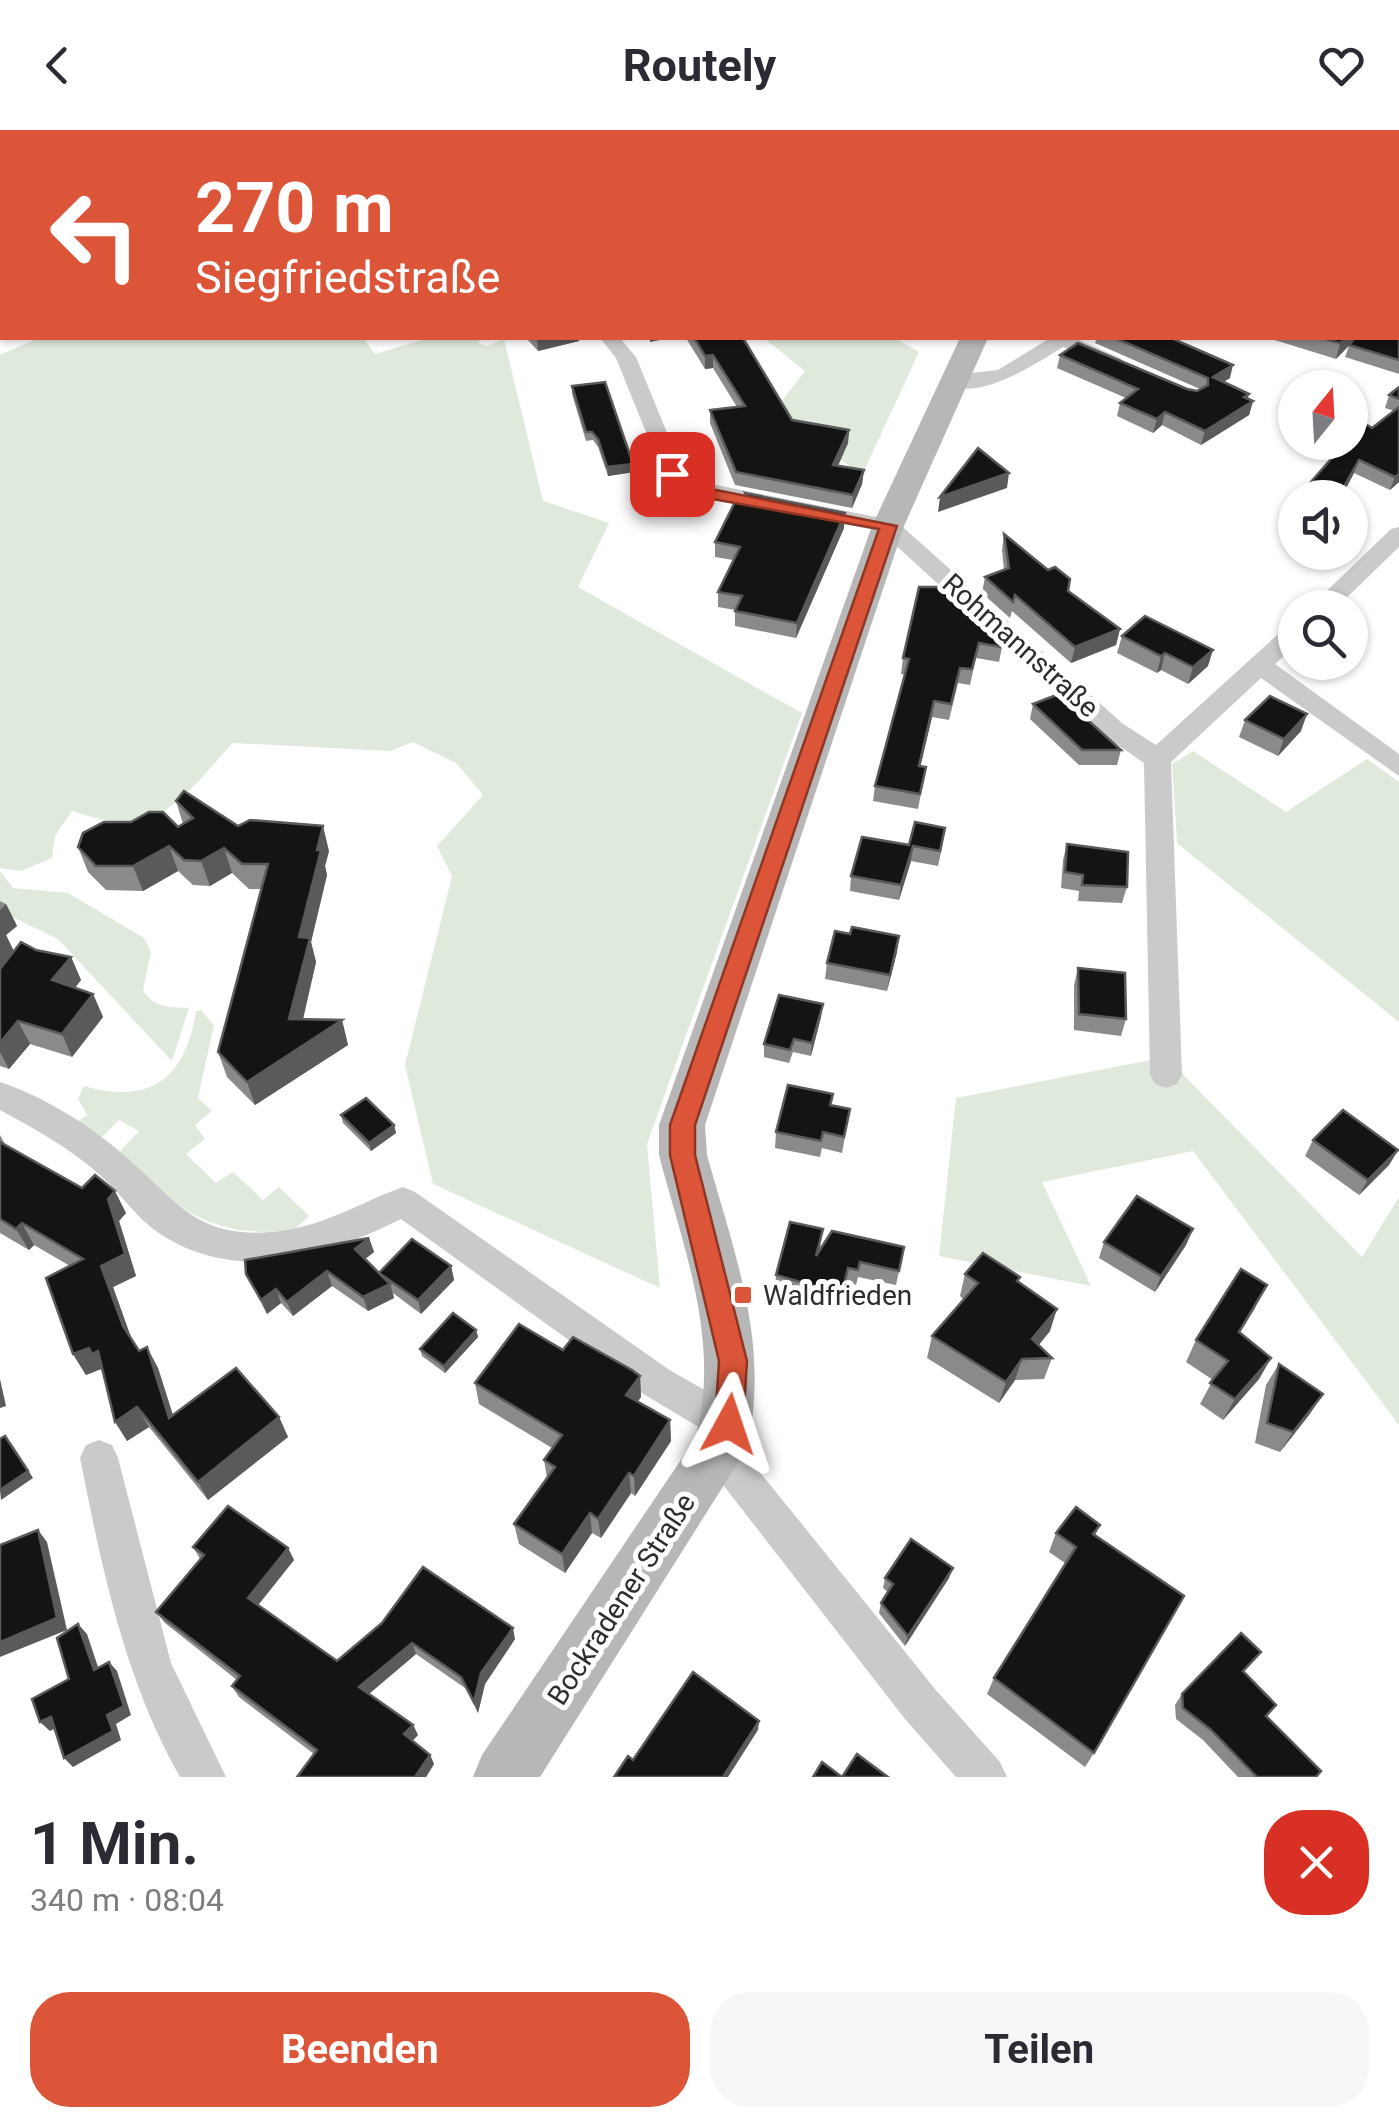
<!DOCTYPE html>
<html lang="de">
<meta charset="utf-8">
<style>
body{margin:0;font-family:Roboto,sans-serif;background:#f7f7f7;color:#2b2b33;height:100vh;display:flex;flex-direction:column;font-size:38px;white-space:nowrap}
*{box-sizing:border-box;margin:0}
p{font-size:32px;color:#7c7c81}
.icon{flex:none;width:55px;height:55px;fill:none;stroke:currentColor;stroke-width:2;stroke-linecap:round;stroke-linejoin:round}
.map{position:relative;height:1647px;overflow:hidden}
.side{display:flex;flex-direction:column;background:#fff;flex:1}
.side>*{flex:none}
.banner{position:absolute;left:0px;top:0px;width:1400px;height:210px;box-shadow:0 2px 8px #0004;background:#dc5538;color:#fff;overflow:hidden}
.needle{width:65px;rotate:18deg}
.controls{position:absolute;left:1278px;top:240px;display:grid;gap:20px}
.controls a{display:grid;place-items:center;width:90px;height:90px;border-radius:50%;background:#fff;box-shadow:0 2px 8px #0004;font-size:50px}
.pin{position:absolute;display:grid;place-items:center;width:85px;height:85px;color:#fff;margin:-42px;border-radius:20px;box-shadow:0 5px 15px #0006}
.me{position:absolute;width:110px;margin:-55px;rotate:5deg;stroke-linejoin:round;filter:drop-shadow(0 0 8px #0008)}
.turn{display:flex;align-items:center;gap:35px;height:210px;padding:0 30px;font-size:45px}
.turn .icon{width:130px;height:130px;stroke-width:2.5}
.turn b{display:block;font-size:70px;line-height:85px}
.round{display:grid;place-items:center;flex:none;width:105px;height:105px;border-radius:40px;background:#f7f7f7}
.head{display:flex;align-items:center;justify-content:space-between;height:170px;padding:0 30px}
h1{font-size:60px;font-weight:700;line-height:75px}
.button{display:flex;gap:20px;margin-top:auto;padding:20px 30px}
.button a{flex:1;height:115px;border-radius:40px;background:#dc5538;color:#fff;font-size:40px;font-weight:700;line-height:115px;text-align:center}
.button a+a{background:#f7f7f7;color:#2b2b33}
header{display:flex;justify-content:space-between;align-items:center;height:130px;padding:0 30px;background:#fff;font-size:45px;font-weight:700}
.map>svg:first-child{display:block}
.green{fill:#e0eadc}
.lines{fill:none;stroke-linecap:round;stroke-linejoin:round}
.street{fill:#cacaca;fill-rule:evenodd}
.secondary{fill:#b7b7b7;fill-rule:evenodd}
.rail-casing{stroke:#828282;stroke-width:8}
.rail{stroke:#fff;stroke-width:5;stroke-dasharray:14;stroke-linecap:butt}
.wall{fill:#8a8a8a}
.shaded-wall{fill:#5a5a5a}
.building{fill:#141414;stroke:#5a5a5a;stroke-width:2.5}
.route{fill:#dc5538;stroke:#8f3724;stroke-width:2.5}
.poi-dot{fill:#dc5538;stroke:#fff;stroke-width:4}
.labels{text-anchor:middle;stroke-width:10;stroke-linejoin:round;paint-order:stroke}
.street-label{font-size:28px;fill:#2d2d2d;stroke:#fff}
.poi-label{font-size:28px;fill:#2d2d2d;stroke:#fff;text-anchor:start}
</style>
<header><svg class="icon" aria-label="back" viewBox="0 0 24 24"><path d="M15 5l-7 7 7 7"/></svg>Routely<svg class="icon" aria-label="heart" viewBox="0 0 24 24"><path d="M12 20l-8-8c-3-5 5-10 8-4 3-6 11-1 8 4z"/></svg></header>
<div class="map">
<svg width="1399" height="1647" viewBox="0 0 1399 1647">
<rect width="100%" height="100%" fill="#fff"/>
<g class="green">
<path d="M38,208H363L375,224L429,208H481L478,213L487,216L504,209L543,371L609,393L578,457L802,583L647,1014L660,1158L433,1054L405,935L452,746L437,716L483,665L456,633L413,612L390,621L232,613C208,640 179,680 142,691C122,697 91,687 72,681L55,706L52,728L21,741L0,738V225Z"/>
<path d="M764,208H895L919,222L862,345L773,282L805,241Z"/>
<path d="M1193,621L1286,682L1367,629L1399,652V892L1177,713L1172,634Z"/>
<path d="M0,741L13,758L68,763L144,808L151,822L143,860C153,878 170,877 189,878L172,931L58,809L0,781Z"/>
<path d="M201,880L214,895L198,968L212,981L195,995L205,1009L186,1024L216,1053L233,1042L263,1070L279,1057L309,1086L294,1100C213,1110 172,1078 120,1021L139,1001L119,990L99,1010L71,996L87,985L78,969L84,956C151,975 185,949 196,881Z"/>
<path d="M1166,927L1362,1127L1399,1067V1295L1193,1021L1042,1052L1091,1156L939,1126L956,968Z"/>
</g>
<g class="lines">
<g class="street">
<path d="M600,208H620L636,227L686,349L896,391L1123,594L1156,615L1286,497L1295,494V516L1275,534L1399,624V646L1261,548L1171,632L1182,945L1177,954L1166,958L1155,954L1150,945L1144,633L1105,606L880,401L669,359L616,228Z"/>
<path d="M1050,208H1075L1122,229L1112,235L1063,217C1037,233 973,276 945,251L955,245L998,240Z"/>
<path d="M1399,397V417L1336,478H1309L1391,399Z"/>
<path d="M0,952C43,966 91,996 125,1026C180,1074 198,1111 281,1101C325,1095 362,1072 403,1057L415,1062L671,1241L742,1281L748,1294L742,1307L734,1310L935,1559L1000,1632L1007,1647H956L905,1589L706,1333L700,1320L706,1307L712,1305L645,1265L401,1089C323,1128 233,1155 156,1101C135,1086 121,1064 102,1047C72,1019 35,999 0,980Z"/>
<path d="M99,1310L112,1315L118,1328L171,1533L226,1647H180C124,1548 102,1438 80,1328L86,1315Z"/>
</g>
<path class="secondary" d="M960,208H988L904,396L705,995L707,1025C734,1123 772,1218 746,1320L540,1647H473L482,1625L695,1309C722,1214 683,1117 659,1025V995L872,396Z"/>
<g class="rail-casing">
<path id="rail" d="M531,0L537,2"/>
</g>
<use href="#rail" class="rail"/>
</g>
<g class="wall">
<path d="M670,0H722L725,2H679Z"/>
<path d="M741,0H999L1012,2H742Z"/>
<path d="M1104,0H1149L1148,2H1104Z"/>
<path d="M1340,0H1399V34L1398,33V2H1345Z"/>
<path d="M1399,201V244L1345,227L1349,216L1336,229L1268,208H1398Z"/>
<path d="M526,208H579V211L538,221Z"/>
<path d="M686,208H743L792,290L849,300L848,313L838,336L864,340L862,354L852,378L735,355L710,293V280L737,277L713,238L705,239Z"/>
<path d="M1097,208H1175H1173L1230,248L1223,252L1253,271L1249,285L1201,315L1162,295L1153,303L1117,286L1120,273L1126,268L1057,238L1060,225L1187,259L1197,261L1200,259L1095,213Z"/>
<path d="M572,256L633,334L634,342L608,346L598,317L593,310L586,311L572,264Z"/>
<path d="M1399,257V352L1390,360L1354,343L1343,363L1350,368H1301L1303,361L1372,298L1394,281L1385,278L1389,265Z"/>
<path d="M745,363L844,398L796,508L735,496V480L718,477V462L733,430L715,427V412L745,371Z"/>
<path d="M1295,380V400L1287,396L1291,383Z"/>
<path d="M1004,404L1068,461L1120,499L1116,515L1071,533L1012,481L1010,488L982,463L985,447L1004,440L1002,420Z"/>
<path d="M1005,502L999,532L976,528L970,555L958,553L949,590L932,587L920,636L926,637L918,679L873,671L875,656L905,545L901,544L903,528Z"/>
<path d="M1122,506L1208,536L1188,554L1161,540L1157,543L1117,523Z"/>
<path d="M1033,574L1121,620L1117,635H1079L1030,589Z"/>
<path d="M1245,590L1301,601L1278,626L1239,607Z"/>
<path d="M176,671L238,696L329,721L325,736L327,745L311,812L316,832L303,890H342L348,915L255,975L227,947L218,922L261,759H249L232,743L210,756L193,755L178,741L143,761L106,760L88,742L78,717L131,692L178,697L183,694Z"/>
<path d="M943,713L938,736L911,731L899,770L850,761L851,746L909,715Z"/>
<path d="M1067,714L1127,757L1122,773L1078,771L1079,761L1061,758L1063,730Z"/>
<path d="M0,771L6,774L17,796L6,805L14,821L36,820L71,827L81,850L75,858L93,864L103,887L72,927L30,914L9,939L0,936Z"/>
<path d="M897,822L887,861L825,849L827,833Z"/>
<path d="M1078,838L1126,889L1121,906L1074,900V855Z"/>
<path d="M821,887L811,926L793,922L789,933L764,927V914Z"/>
<path d="M833,964L832,975L850,979L842,1023L822,1018L820,1027L775,1018L776,1002Z"/>
<path d="M341,985L394,995L396,1003L371,1021L343,993Z"/>
<path d="M0,1005L6,1016L126,1083L119,1091L136,1146L113,1157L132,1210L139,1221L158,1238L173,1285L279,1287L288,1307L208,1370L149,1297L127,1311L101,1239L86,1245L73,1224L70,1136L34,1115L29,1120L0,1103Z"/>
<path d="M1313,1010L1398,1020L1389,1035L1359,1065L1305,1026Z"/>
<path d="M1193,1099L1186,1115L1155,1162L1099,1128L1104,1112Z"/>
<path d="M369,1108L374,1122L365,1129L379,1143L451,1136L454,1150L421,1184L393,1163L394,1168L368,1181L332,1156L293,1186L281,1173L267,1184L246,1144Z"/>
<path d="M821,1114L819,1122L904,1117L896,1155L858,1147L856,1155L846,1152L840,1178L775,1159L776,1145Z"/>
<path d="M965,1144L1020,1147L1018,1152L1050,1201L1038,1215L1052,1228L1044,1249L1015,1250L999,1273L927,1228L932,1206L963,1169L960,1166Z"/>
<path d="M1256,1177L1240,1202L1271,1228L1259,1249L1223,1290L1200,1274L1213,1250L1186,1232L1196,1210Z"/>
<path d="M476,1200L478,1207L445,1243L422,1226L420,1219Z"/>
<path d="M563,1220L640,1246L641,1267L637,1272L670,1290L671,1311L635,1366L631,1363L601,1408L592,1403L565,1443L519,1414L514,1394L547,1348L544,1330L552,1318L479,1274L475,1253Z"/>
<path d="M1279,1234L1323,1264L1309,1285L1280,1322L1255,1313L1266,1255Z"/>
<path d="M1100,1395L1095,1406L1094,1623L1085,1637L987,1564L994,1548L1065,1433L1049,1422L1056,1403Z"/>
<path d="M193,1417L288,1418L294,1430L258,1475L337,1531L382,1493L515,1509L485,1554L478,1583L465,1558L416,1524L369,1564L413,1595L418,1605L412,1611L430,1625L434,1634L426,1647H297L314,1624L239,1567L232,1556L237,1550L165,1493L156,1482L200,1429Z"/>
<path d="M885,1448H949L905,1516L879,1483L881,1473L888,1462L883,1458Z"/>
<path d="M1261,1522L1244,1542L1266,1586L1316,1647H1238L1203,1610L1176,1589L1175,1575L1182,1564Z"/>
</g>
<g class="shaded-wall">
<path d="M2,34V48L0,50V35Z"/>
<path d="M537,208H579V211L538,221Z"/>
<path d="M650,208H670L650,212Z"/>
<path d="M1346,208H1356L1336,229L1340,213Z"/>
<path d="M713,225V238L705,239V226Z"/>
<path d="M1233,235L1230,248L1210,260L1213,247Z"/>
<path d="M1249,264L1246,275L1253,271L1249,285L1201,315L1205,301Z"/>
<path d="M1165,282L1162,295L1153,303L1157,289Z"/>
<path d="M849,300L848,313L832,349L833,335Z"/>
<path d="M1359,330L1354,343L1341,368V362Z"/>
<path d="M633,334L634,342L608,346L607,337Z"/>
<path d="M864,340L862,354L852,378L853,365Z"/>
<path d="M1009,343L1007,358L938,382L940,367Z"/>
<path d="M1399,344V352L1390,360L1395,347Z"/>
<path d="M845,383L844,398L796,508L797,493Z"/>
<path d="M1120,499L1116,515L1071,533L1075,517Z"/>
<path d="M1213,520L1208,536L1188,554L1193,537Z"/>
<path d="M1165,523L1161,540L1157,543L1161,526Z"/>
<path d="M934,571L932,587L917,651L919,636Z"/>
<path d="M1307,584L1301,601L1278,626L1284,609Z"/>
<path d="M323,696L329,721L325,736L327,745L311,812L316,832L297,914L289,889L299,807Z"/>
<path d="M169,716L178,741L143,761L133,736Z"/>
<path d="M913,716L911,731L899,770L901,755Z"/>
<path d="M224,718L232,743L210,756L201,731Z"/>
<path d="M6,774L17,796L6,805L16,826L0,840V780Z"/>
<path d="M899,806L897,822L887,861L890,845Z"/>
<path d="M71,827L81,850L62,873L52,850Z"/>
<path d="M93,864L103,887L72,927L62,904Z"/>
<path d="M823,874L821,887L811,926L812,913Z"/>
<path d="M342,890L348,915L255,975L247,952Z"/>
<path d="M18,891L30,914L9,939L0,922V913Z"/>
<path d="M394,995L396,1003L371,1021L369,1013Z"/>
<path d="M1398,1020L1389,1035L1359,1065L1368,1050Z"/>
<path d="M115,1061L126,1083L119,1091L136,1146L113,1157L134,1216L123,1196L101,1136L108,1069Z"/>
<path d="M22,1093L34,1115L29,1120L16,1099Z"/>
<path d="M1193,1099L1186,1115L1155,1162L1161,1146Z"/>
<path d="M369,1108L374,1122L360,1133L355,1119Z"/>
<path d="M451,1136L454,1150L421,1184L418,1170Z"/>
<path d="M327,1141L332,1156L293,1186L287,1172Z"/>
<path d="M390,1154L394,1168L368,1181L363,1167Z"/>
<path d="M276,1159L281,1173L267,1184L261,1170Z"/>
<path d="M1057,1179L1050,1201L1026,1231L1032,1209Z"/>
<path d="M476,1200L478,1207L445,1243L444,1236Z"/>
<path d="M147,1217L158,1238L180,1308L169,1288Z"/>
<path d="M89,1218L98,1221L104,1244L101,1239L86,1245L73,1224Z"/>
<path d="M1271,1228L1259,1249L1223,1290L1235,1269Z"/>
<path d="M1022,1229L1015,1250L999,1273L1006,1252Z"/>
<path d="M640,1246L641,1267L628,1286L626,1265Z"/>
<path d="M0,1249L6,1276L0,1278Z"/>
<path d="M1323,1264L1309,1285L1280,1322L1293,1302Z"/>
<path d="M137,1277L149,1297L127,1311L115,1292Z"/>
<path d="M279,1287L288,1307L208,1370L198,1352Z"/>
<path d="M670,1290L671,1311L635,1366L634,1346Z"/>
<path d="M11,1313L33,1348L1,1370L0,1360Z"/>
<path d="M629,1343L631,1363L601,1408L598,1389Z"/>
<path d="M590,1383L592,1403L565,1443L562,1424Z"/>
<path d="M38,1400L47,1412L67,1500L0,1527V1512Z"/>
<path d="M288,1418L294,1430L255,1479L248,1468Z"/>
<path d="M953,1438L949,1448L905,1516L908,1506Z"/>
<path d="M78,1494L87,1504L102,1549L94,1540Z"/>
<path d="M513,1498L515,1509L485,1554L478,1583L474,1572L481,1543Z"/>
<path d="M412,1513L416,1524L364,1568L359,1557Z"/>
<path d="M109,1532L117,1541L131,1585L116,1594L121,1610L73,1637L64,1628L107,1585Z"/>
<path d="M51,1587L60,1596L50,1601L40,1592Z"/>
<path d="M759,1591L758,1600L728,1647H723Z"/>
<path d="M413,1595L418,1605L409,1614L404,1604Z"/>
<path d="M430,1625L434,1634L426,1647H415Z"/>
</g>
<g class="building">
<path d="M0,0H373L378,2H2V34L0,35Z"/>
<path d="M697,0H722L725,2H706Z"/>
<path d="M760,0H999L1012,2H771Z"/>
<path d="M1104,0H1126L1122,2H1104Z"/>
<path d="M1244,0H1298L1301,2H1240Z"/>
<path d="M1362,0H1399V21L1398,20V2H1366Z"/>
<path d="M1398,76H1399V188L1398,192Z"/>
<path d="M1398,200L1399,201V230L1349,215L1355,208H1398Z"/>
<path d="M694,208H743L792,290L849,300L833,335L864,340L853,365L736,342L710,280L745,276L713,225L705,226Z"/>
<path d="M1115,208H1171L1233,235L1213,247L1249,264L1244,267L1253,271L1205,301L1165,282L1157,289L1120,273L1138,259L1060,225L1078,213L1187,259L1197,261L1208,255V248Z"/>
<path d="M1321,208H1346L1340,213Z"/>
<path d="M605,252L633,334L607,337L598,309L592,302H586L572,256Z"/>
<path d="M1399,257V269L1389,265Z"/>
<path d="M1399,277V344L1395,347L1359,330L1341,362L1354,370L1350,374V368H1309L1312,365L1303,361L1346,312H1350V308L1364,293L1372,298Z"/>
<path d="M978,318L1009,343L940,367Z"/>
<path d="M745,363L845,383L797,493L735,481L742,466L718,462L740,417L715,412L736,370L749,372Z"/>
<path d="M1004,404L1048,440L1055,437L1070,449L1068,461L1120,499L1075,517L1015,465L1013,472L985,447L1009,438Z"/>
<path d="M919,457H954L1005,502L1001,517L979,513L972,539L960,538L951,574L934,571L919,636L926,637L920,664L875,656L909,529L903,528Z"/>
<path d="M1145,486L1213,520L1193,537L1165,523L1161,526L1122,506Z"/>
<path d="M1059,564L1121,620H1082L1033,574Z"/>
<path d="M1270,566L1307,584L1284,609L1245,590Z"/>
<path d="M184,661L238,696L250,690L323,696L317,720H321L299,807L310,808L289,889L342,890L247,952L218,922L268,734H242L224,718L201,731L184,730L169,716L133,736H96L78,717L83,703L104,692H131L149,682H163L178,697L193,688L176,671Z"/>
<path d="M915,692L945,698L940,721L913,716L901,755L851,746L862,707L909,715Z"/>
<path d="M1067,714L1128,722L1127,757L1082,755L1083,745L1065,742Z"/>
<path d="M852,797L899,806L890,845L827,833L835,801L850,804Z"/>
<path d="M21,812L36,820L71,827L52,850L93,864L62,904L18,891L0,913V839Z"/>
<path d="M1078,838L1125,843L1126,889L1079,884Z"/>
<path d="M779,865L823,874L812,913L794,909L790,920L764,914Z"/>
<path d="M788,955L833,964L830,975L850,979L844,1007L823,1002L821,1011L776,1002Z"/>
<path d="M366,968L394,995L369,1013L341,985Z"/>
<path d="M1343,980L1398,1020L1368,1050L1313,1010Z"/>
<path d="M0,1012L82,1058L95,1045L115,1061L108,1069L125,1124L101,1136L123,1196L139,1221L147,1217L169,1288L236,1238L279,1287L198,1352L137,1277L115,1292L98,1221L92,1224L89,1218L73,1224L46,1148L83,1129L22,1093L16,1099L0,1089Z"/>
<path d="M1137,1066L1193,1099L1161,1146L1104,1112Z"/>
<path d="M790,1092L823,1099L816,1126L832,1101L904,1117L899,1141L860,1132L858,1140L848,1138L842,1164L776,1145Z"/>
<path d="M369,1108L355,1119L390,1154L363,1167L327,1141L287,1172L276,1159L261,1170L246,1144L245,1130Z"/>
<path d="M412,1109L451,1136L418,1170L379,1143Z"/>
<path d="M983,1123L1020,1147L1017,1151L1057,1179L1032,1209L1052,1228L1022,1229L1006,1252L932,1206L978,1153L965,1144Z"/>
<path d="M1241,1139L1267,1155L1239,1202L1271,1228L1235,1269L1210,1253L1228,1231L1196,1210Z"/>
<path d="M453,1183L476,1200L444,1236L420,1219Z"/>
<path d="M519,1194L563,1220L573,1207L632,1240L640,1246L626,1265L670,1290L634,1346L629,1343L598,1389L590,1383L562,1424L514,1394L555,1337L544,1330L562,1305L475,1253Z"/>
<path d="M1279,1234L1323,1264L1293,1302L1267,1293Z"/>
<path d="M5,1306L28,1341L0,1360V1309Z"/>
<path d="M228,1376L288,1418L248,1468L337,1531L382,1493L423,1437L513,1498L481,1543L474,1572L461,1547L412,1513L359,1557L413,1595L404,1604L430,1625L415,1647H297L317,1620L232,1556L240,1546L156,1482L204,1425L193,1417Z"/>
<path d="M1076,1377L1100,1395L1093,1404L1184,1466L1094,1623L994,1548L1076,1417L1056,1403Z"/>
<path d="M38,1400L57,1488L0,1512V1415Z"/>
<path d="M911,1409L953,1438L908,1506L881,1473L893,1454L885,1448Z"/>
<path d="M78,1494L94,1540L109,1532L124,1576L107,1585L113,1601L64,1628L51,1587L40,1592L32,1569L69,1549L57,1508Z"/>
<path d="M1241,1503L1261,1522L1243,1541L1276,1575L1266,1586L1321,1641L1316,1647H1257L1211,1600L1183,1578L1182,1564Z"/>
<path d="M693,1542L759,1591L723,1647H614L628,1626L633,1630Z"/>
<path d="M857,1624L888,1647H842Z"/>
<path d="M822,1632L842,1647H813Z"/>
</g>
<path class="route" d="M672,339L696,356L897,396L695,995V1025L747,1231L743,1294L739,1303L729,1307L719,1303L715,1294L719,1231L670,1025V995L879,399L685,364L671,357L664,344Z"/>
<rect class="poi-dot" x="733" y="1155" width="20" height="20" rx="5"/>
<g class="labels">
<g class="street-label">
<text transform="translate(1021 515) rotate(42)" y="10">Rohmannstraße</text>
<text transform="translate(621 1469) rotate(-57)" y="10">Bockradener Straße</text>
</g>
<g class="poi-label">
<text x="763" y="1175">Waldfrieden</text>
</g>
</g>
</svg>
<div class="controls">
<a><svg class="needle" viewBox="-14 -14 28 28"><path d="M0-13l5 13h-10z" fill="#e53935"/><path d="M0 13l5-13h-10z" fill="#7c7c81"/></svg></a>
<a><svg class="icon" aria-label="sound" viewBox="0 0 24 24"><path d="M4 9h4l5-4v14l-5-4H4zM17 9q2 3 0 6"/></svg></a>
<a><svg class="icon" aria-label="search" viewBox="0 0 24 24"><circle cx="10" cy="10" r="6"/><path d="M15 15l6 6"/></svg></a>
</div>
<div class="pin" style="left:672px;top:344px;background:#d93025"><svg class="icon" aria-label="arrive" viewBox="0 0 24 24"><path d="M6 21V4h12l-3 4 3 4H6"/></svg></div>
<svg class="me" style="left:729px;top:1294px" viewBox="-20 -20 40 40"><path d="M0-17L14 15 0 8-14 15z" fill="#dc5538" stroke="#fff" stroke-width="4"/></svg>
<div class="banner">
<div class="turn"><svg class="icon" aria-label="left" viewBox="0 0 24 24"><path d="M17 20v-9H6M10 6l-5 5 5 5"/></svg><div><b>270 m</b>Siegfriedstraße</div></div>
</div>
</div>
<section class="side">
<div class="head"><div><h1>1 Min.</h1><p>340 m · 08:04</p></div><a class="round" style="background:#d93025;color:#fff"><svg class="icon" aria-label="close" viewBox="0 0 24 24"><path d="M6 6l12 12M18 6L6 18"/></svg></a></div>
<div class="button"><a>Beenden</a><a>Teilen</a></div>
</section>
